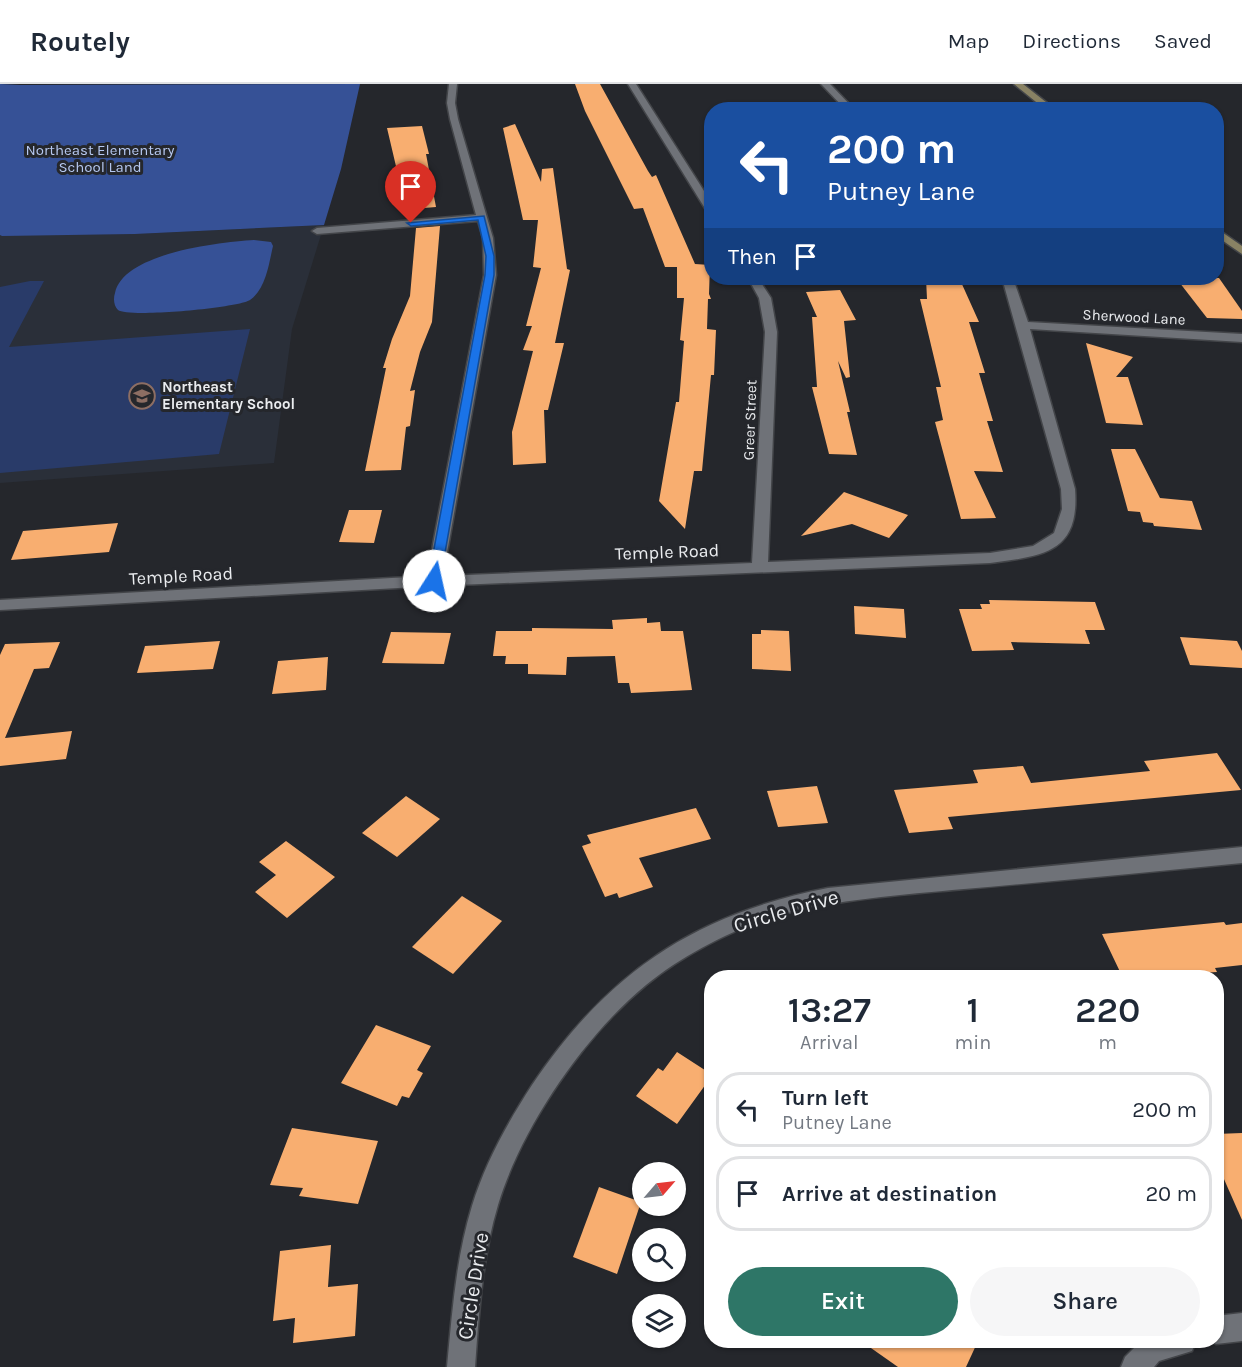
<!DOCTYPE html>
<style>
body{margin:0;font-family:Karla,sans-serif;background:#f6f6f7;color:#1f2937;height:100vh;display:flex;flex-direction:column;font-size:22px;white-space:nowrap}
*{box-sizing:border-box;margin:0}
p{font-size:20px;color:#747a83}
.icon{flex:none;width:33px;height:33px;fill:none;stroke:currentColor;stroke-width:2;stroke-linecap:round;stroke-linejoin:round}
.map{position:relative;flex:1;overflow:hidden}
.drawer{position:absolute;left:704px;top:886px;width:520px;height:378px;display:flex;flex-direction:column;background:#fff;border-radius:24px;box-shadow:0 2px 4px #0004}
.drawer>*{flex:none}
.hud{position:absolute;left:704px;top:18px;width:520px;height:183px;border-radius:24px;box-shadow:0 2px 4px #0004;background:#1a4fa0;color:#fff;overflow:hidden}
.needle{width:39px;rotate:62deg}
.tools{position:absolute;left:632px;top:1078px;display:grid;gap:12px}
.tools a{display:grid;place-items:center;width:54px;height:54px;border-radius:50%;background:#fff;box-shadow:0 2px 4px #0004;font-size:30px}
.pin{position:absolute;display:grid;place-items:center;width:51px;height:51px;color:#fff;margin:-62px -26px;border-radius:50% 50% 50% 0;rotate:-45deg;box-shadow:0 0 6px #0007}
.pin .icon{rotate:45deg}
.me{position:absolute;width:66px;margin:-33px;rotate:10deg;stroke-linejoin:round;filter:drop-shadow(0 0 4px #0008)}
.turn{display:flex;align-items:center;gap:21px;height:126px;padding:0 24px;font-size:27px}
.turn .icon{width:78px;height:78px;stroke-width:2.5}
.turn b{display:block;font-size:42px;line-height:51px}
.then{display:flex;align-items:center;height:57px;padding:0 24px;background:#0003;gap:12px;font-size:22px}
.eta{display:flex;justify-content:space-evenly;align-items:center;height:102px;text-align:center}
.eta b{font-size:36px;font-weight:600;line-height:42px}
.button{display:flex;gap:12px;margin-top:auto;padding:12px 24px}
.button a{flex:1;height:69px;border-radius:36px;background:#2e7667;color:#fff;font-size:24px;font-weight:600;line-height:69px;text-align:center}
.button a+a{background:#f6f6f7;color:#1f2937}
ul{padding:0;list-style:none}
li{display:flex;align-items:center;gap:18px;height:75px;margin:0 12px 9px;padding:0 12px;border:3px solid #e0e1e3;border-radius:24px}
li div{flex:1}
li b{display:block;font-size:22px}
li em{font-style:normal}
header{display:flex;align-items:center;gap:36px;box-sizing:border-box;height:84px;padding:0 30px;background:#fff;border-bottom:2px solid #e0e1e3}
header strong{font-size:28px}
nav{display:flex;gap:33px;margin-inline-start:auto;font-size:21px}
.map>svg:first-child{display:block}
.built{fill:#2a2f39}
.green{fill:#293b69}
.forest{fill:#365196}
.building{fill:#f8ae70}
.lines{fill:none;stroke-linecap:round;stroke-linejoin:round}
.street-casing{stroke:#434549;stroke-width:3}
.secondary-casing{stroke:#434549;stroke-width:3}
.street{fill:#6f7278;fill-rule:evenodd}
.secondary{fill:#898264;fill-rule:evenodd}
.route{fill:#1a73e8;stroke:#114b97;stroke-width:1.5}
.labels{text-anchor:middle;stroke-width:6;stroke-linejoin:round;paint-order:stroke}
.far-park-label{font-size:15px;fill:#b6c8f0;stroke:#25272c}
.far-street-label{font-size:15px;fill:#eaecef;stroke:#25272c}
.far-poi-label{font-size:15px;font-weight:bold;fill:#eaecef;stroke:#25272c;text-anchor:start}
.street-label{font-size:18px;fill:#eaecef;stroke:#25272c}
.near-street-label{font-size:21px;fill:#eaecef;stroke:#25272c}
</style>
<header>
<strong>Routely</strong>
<nav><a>Map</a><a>Directions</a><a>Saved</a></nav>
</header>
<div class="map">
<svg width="1242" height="1283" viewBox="0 0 1242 1283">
<rect width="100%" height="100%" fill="#25272c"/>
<path class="built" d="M324,141L292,245L274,379L0,399V151L135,150Z"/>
<path class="green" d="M30,197H44L9,263L250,245L219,370L0,389V203Z"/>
<g class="forest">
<path d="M0,0L20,1L360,0L341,85L324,141L135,150L2,152L0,151Z"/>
<path d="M254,156L271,158L273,162C269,179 266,205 250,216C238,224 128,234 118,226C114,222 113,215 115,209C123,169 220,158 254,156Z"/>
</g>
<g class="building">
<path d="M575,0H600L648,87L652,93L656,91L695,180L710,181L709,210L711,215H708L707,245L716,246L714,291H711L702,387H694L685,445L659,417L676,318H679L684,257L680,256L684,214H677V183H665L643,124L634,125L585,27Z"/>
<path d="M515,40L541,98L542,85L553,84L567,185L570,186L555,259H564L548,326H544L546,379L513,381L512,348L533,267L523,266L532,242H526L541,184L533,183L538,136H523L503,44Z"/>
<path d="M422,42L429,70H426L436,123L400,126L396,95H399L387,44Z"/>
<path d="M440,142L432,238L420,268L410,307L415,306L410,342L406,343L401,386L365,387L386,284H383L392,255L410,212L416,144Z"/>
<path d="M926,194H954V198H961L979,238H969L985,289H979L993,337H987L1003,388L974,387L996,434L961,435L935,338L943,336L936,303H941L920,215H927Z"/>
<path d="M1176,194H1219L1242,227V235L1207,234Z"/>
<path d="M840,206L856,236L844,237L850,293L846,294L838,277L850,328H847L857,371L829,370L812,303H817L812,233H817L806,208Z"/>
<path d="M1086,259L1133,273L1116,293H1128L1143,341L1106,339Z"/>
<path d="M1111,365H1135L1160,414L1192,417L1202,446L1154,442L1153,439L1143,438L1140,428L1128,427Z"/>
<path d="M844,408L908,431L889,454L852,440L801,452Z"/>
<path d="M349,426H382L374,459L339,458Z"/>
<path d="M118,439L109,468L11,476L23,447Z"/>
<path d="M989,516L1095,518L1105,546H1085L1090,560L1011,558L1014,566L972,567L959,525H982L980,520H990Z"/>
<path d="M854,522L904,525L906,554L855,550Z"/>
<path d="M647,534V539L660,538L661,547H683L692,606L631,609L629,599H618L615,572L567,573L566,591L528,590V580H505L506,572H493L496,547H532V544L613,545L612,536Z"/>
<path d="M761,546L789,547L791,587L752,585V550H761Z"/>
<path d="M391,548L451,549L444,580L382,579Z"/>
<path d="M1180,553L1237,557L1242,567V584L1190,581Z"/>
<path d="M220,557L213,585L137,589L145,562Z"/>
<path d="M60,558L49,584L34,585L5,654L72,647L66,675L0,682V571L5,560Z"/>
<path d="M328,573L326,606L272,610L278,577Z"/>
<path d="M1217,669L1241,706L948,733L953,745L909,749L894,706L978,699L973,686L1023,682L1031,699L1150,687L1144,677Z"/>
<path d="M817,702L828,739L778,743L767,707Z"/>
<path d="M406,712L440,735L397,773L362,749Z"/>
<path d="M696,724L711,755L639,774L653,803L619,814L617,809L605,813L582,762L591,759L587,751Z"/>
<path d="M286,757L335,793L287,834L255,808L276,791L259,778Z"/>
<path d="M462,812L502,837L453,890L412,863Z"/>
<path d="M1224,838L1226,841L1242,839V881L1215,884L1217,888L1123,894L1102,850Z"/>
<path d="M376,941L431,962L417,986L423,989L409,1014L402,1012L397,1022L341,999Z"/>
<path d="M677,968L711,990V993L677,1040L636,1012L658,984L663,987Z"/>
<path d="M292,1044L378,1057L358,1120L299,1112L303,1104L270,1101Z"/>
<path d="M1242,1049V1136L1216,1077V1050Z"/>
<path d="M599,1103L641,1118L617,1190L573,1173Z"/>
<path d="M331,1161L328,1203L358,1200L355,1252L293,1259L295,1234L273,1237L280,1167Z"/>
<path d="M861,1257H978L966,1283H898Z"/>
</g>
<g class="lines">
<g class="street-casing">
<g id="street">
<path d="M449,0H457L455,19L458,35L493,154L496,191L443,492L752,479L765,248L759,214L748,194H758L771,214L777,248L768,478L990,469L1033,462L1054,449L1062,425L1061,405L1002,194H1013L1028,238L1242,250V258L1030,245L1075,405C1080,469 1043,472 990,479L434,502L0,526V516L427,492L484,191L483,154L478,137L317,150L312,147L317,144L476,131L450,35L447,19Z"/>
<path d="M628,0H636L711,118V129L706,126Z"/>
<path d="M821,0H830L855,26H846Z"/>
<path d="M1242,763V779C1149,788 1057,797 964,805C901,811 837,815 776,832C731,846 683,871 646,901C584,952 521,1044 498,1121C482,1174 479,1229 475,1283H447C452,1229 456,1174 472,1122C485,1079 508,1038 532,1001C608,888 695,830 828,804Z"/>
<path d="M1242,1229V1257L1216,1260L1210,1257H1216V1232Z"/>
<path d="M1141,1257H1196L1192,1267L1159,1277L1154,1283H1121L1125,1273Z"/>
</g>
</g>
<g class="secondary-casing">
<g id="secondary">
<path d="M1014,0H1023L1056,26H1046Z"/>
<path d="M1216,144L1242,162V170L1216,152Z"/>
</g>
</g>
<use href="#street" class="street"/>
<use href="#secondary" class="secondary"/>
</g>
<path class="route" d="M484,132L494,172V191L440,497L434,501L428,497L485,191L486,172L478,136L411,142L407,139Z"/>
<defs>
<g id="school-ring" transform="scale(1.35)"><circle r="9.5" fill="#25272c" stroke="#8d6e63" stroke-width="1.5"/><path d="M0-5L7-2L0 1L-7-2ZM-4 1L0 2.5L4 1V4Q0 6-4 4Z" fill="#8d6e63"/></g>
</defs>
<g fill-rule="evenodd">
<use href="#school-ring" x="142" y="312"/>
</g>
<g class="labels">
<g class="far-park-label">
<text x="100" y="71">Northeast Elementary<tspan x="100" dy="17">School Land</tspan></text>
</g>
<g class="far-street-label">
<text transform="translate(1134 233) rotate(3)" y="5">Sherwood Lane</text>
<text transform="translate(750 336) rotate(-88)" y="5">Greer Street</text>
</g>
<g class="far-poi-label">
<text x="162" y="308">Northeast<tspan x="162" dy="17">Elementary School</tspan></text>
</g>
<g class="street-label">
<text transform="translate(667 468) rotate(-2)" y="6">Temple Road</text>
<text transform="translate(181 492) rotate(-3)" y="6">Temple Road</text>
</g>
<g class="near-street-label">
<text transform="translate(786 827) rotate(-16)" y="7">Circle Drive</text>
<text transform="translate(473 1202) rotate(-81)" y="7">Circle Drive</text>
</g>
</g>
</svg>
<div class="tools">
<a><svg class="needle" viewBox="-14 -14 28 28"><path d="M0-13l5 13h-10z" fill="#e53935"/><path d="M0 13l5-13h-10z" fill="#747a83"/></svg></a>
<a><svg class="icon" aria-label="search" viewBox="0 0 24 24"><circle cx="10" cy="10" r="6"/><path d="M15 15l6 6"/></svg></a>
<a><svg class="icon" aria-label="layers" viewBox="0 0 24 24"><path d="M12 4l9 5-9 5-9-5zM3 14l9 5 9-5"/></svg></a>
</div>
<div class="pin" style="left:411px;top:139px;background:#d93025"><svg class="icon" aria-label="arrive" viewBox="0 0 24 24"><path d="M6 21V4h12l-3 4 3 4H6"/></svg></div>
<svg class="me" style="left:434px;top:497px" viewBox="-20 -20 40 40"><circle r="19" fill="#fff"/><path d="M0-13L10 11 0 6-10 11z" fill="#1a73e8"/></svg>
<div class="hud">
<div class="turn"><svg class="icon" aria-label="left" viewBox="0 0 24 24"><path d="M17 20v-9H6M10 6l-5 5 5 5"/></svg><div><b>200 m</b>Putney Lane</div></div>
<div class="then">Then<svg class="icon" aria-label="arrive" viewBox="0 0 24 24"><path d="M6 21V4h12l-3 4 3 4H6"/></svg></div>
</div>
<section class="drawer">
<div class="eta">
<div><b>13:27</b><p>Arrival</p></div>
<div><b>1</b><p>min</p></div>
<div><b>220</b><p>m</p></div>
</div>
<ul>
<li><svg class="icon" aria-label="left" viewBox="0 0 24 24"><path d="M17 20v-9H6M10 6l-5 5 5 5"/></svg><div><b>Turn left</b><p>Putney Lane</p></div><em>200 m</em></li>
<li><svg class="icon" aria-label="arrive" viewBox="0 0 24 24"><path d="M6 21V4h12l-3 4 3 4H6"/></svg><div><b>Arrive at destination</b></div><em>20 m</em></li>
</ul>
<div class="button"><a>Exit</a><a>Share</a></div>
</section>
</div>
